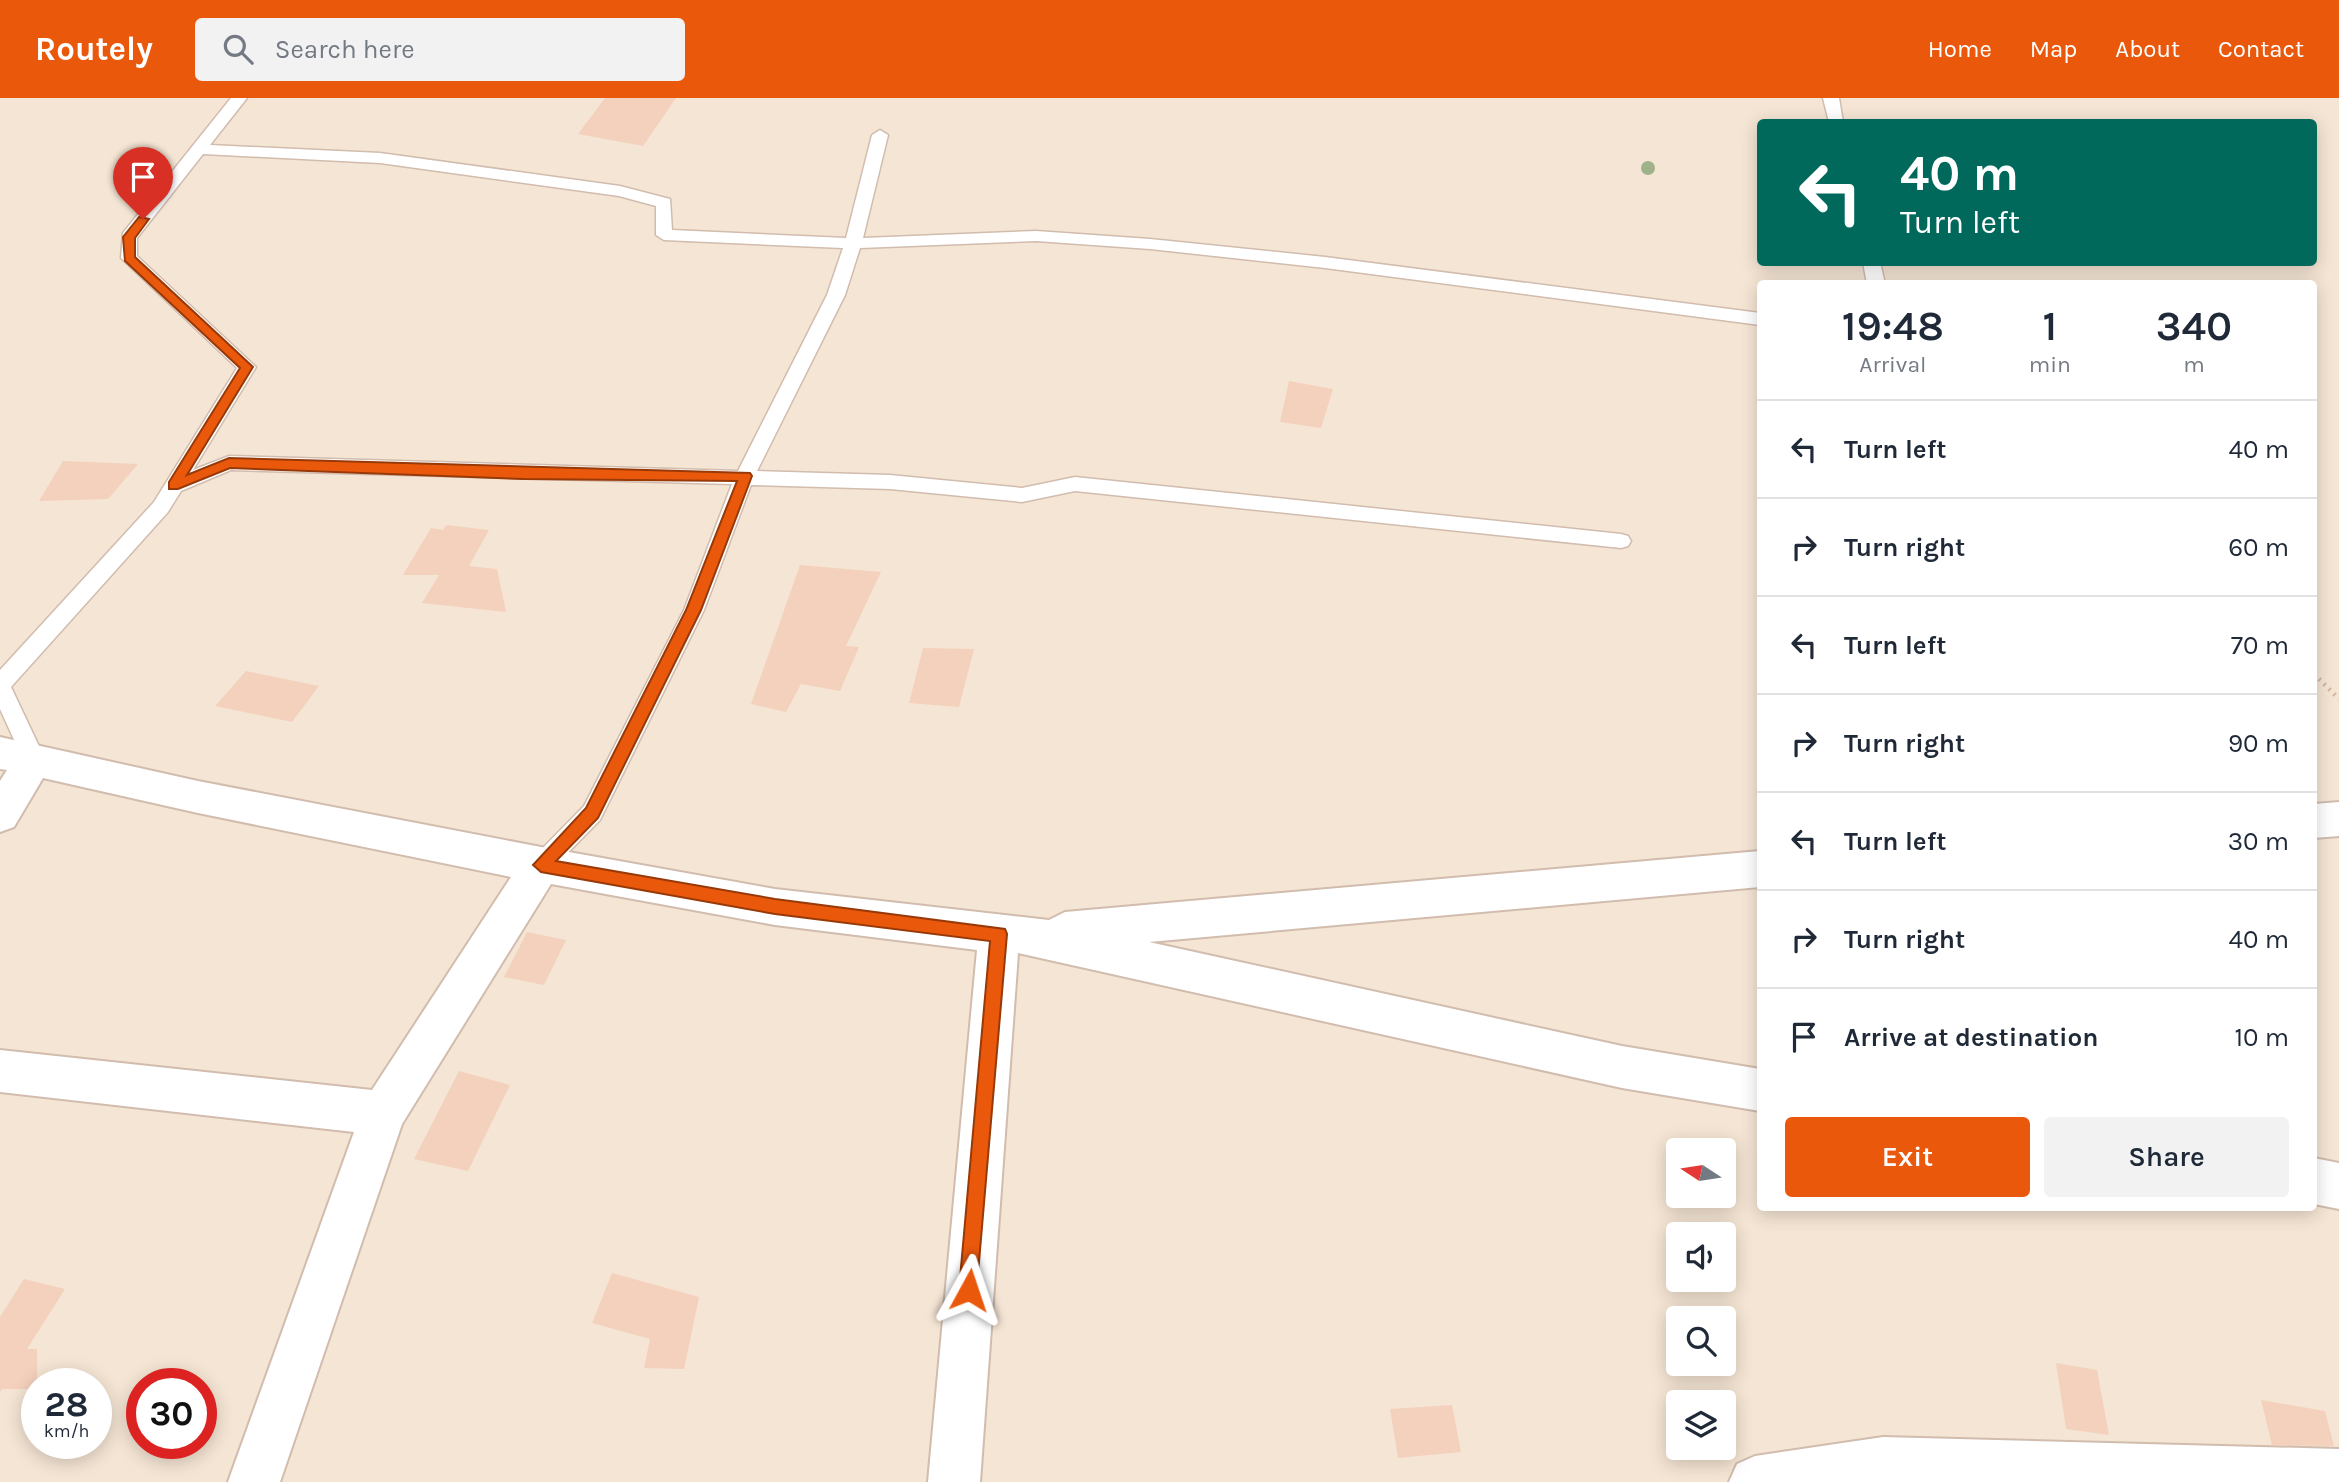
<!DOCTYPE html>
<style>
body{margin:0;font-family:Karla,sans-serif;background:#f2f2f3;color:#1f2937;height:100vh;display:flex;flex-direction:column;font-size:26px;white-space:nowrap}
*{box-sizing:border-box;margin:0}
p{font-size:23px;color:#747a83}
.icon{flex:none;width:38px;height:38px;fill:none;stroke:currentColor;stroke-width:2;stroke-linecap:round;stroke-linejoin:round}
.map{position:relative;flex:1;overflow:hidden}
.drawer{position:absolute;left:1757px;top:182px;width:560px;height:931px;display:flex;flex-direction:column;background:#fff;border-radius:7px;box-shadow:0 4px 18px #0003}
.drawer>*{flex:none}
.banner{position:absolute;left:1757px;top:21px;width:560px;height:147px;border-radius:7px;box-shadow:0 4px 18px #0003;background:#00695c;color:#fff;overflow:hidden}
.needle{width:46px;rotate:282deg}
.controls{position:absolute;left:1666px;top:1040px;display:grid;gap:14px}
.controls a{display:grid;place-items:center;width:70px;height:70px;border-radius:7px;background:#fff;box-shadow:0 4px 18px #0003;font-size:35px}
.speed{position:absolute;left:21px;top:1270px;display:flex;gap:14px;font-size:35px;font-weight:700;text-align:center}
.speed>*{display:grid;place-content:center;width:91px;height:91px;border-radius:50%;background:#fff;box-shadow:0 4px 18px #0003;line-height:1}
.speed small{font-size:18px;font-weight:400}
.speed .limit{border:10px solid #d22;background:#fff;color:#111}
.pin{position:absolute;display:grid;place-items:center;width:60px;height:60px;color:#fff;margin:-72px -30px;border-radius:50% 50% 50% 0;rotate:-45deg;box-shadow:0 0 7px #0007}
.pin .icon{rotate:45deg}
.me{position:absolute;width:77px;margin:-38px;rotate:5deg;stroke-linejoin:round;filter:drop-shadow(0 0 5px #0008)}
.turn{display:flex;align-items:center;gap:24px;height:147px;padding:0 28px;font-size:32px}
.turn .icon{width:91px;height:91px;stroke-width:2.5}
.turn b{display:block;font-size:49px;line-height:60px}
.eta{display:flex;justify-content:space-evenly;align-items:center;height:119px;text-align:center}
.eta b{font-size:42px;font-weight:600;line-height:49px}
.primary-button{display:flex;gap:14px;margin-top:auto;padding:14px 28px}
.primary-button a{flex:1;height:80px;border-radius:7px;background:#ea580c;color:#fff;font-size:28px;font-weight:600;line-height:80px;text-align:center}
.primary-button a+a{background:#f2f2f3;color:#1f2937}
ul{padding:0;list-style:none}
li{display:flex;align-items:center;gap:21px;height:98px;padding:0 28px;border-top:2px solid #e0e1e3}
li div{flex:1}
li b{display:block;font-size:26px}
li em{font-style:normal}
header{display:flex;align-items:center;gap:42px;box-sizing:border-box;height:98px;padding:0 35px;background:#ea580c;color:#fff}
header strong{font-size:33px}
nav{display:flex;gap:38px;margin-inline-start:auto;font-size:24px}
.search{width:490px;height:63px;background:#f2f2f3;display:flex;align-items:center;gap:18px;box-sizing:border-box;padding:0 24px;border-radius:7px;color:#747a83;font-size:26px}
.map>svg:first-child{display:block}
.residential{fill:#f5e5d4;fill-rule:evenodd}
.building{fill:#f3d1bd}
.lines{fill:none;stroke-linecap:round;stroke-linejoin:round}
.lane-casing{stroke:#d1bcae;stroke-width:3}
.street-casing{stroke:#d1bcae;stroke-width:4}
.path{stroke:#d8b4a0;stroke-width:4.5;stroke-dasharray:2 5;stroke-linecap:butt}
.lane{fill:#fff;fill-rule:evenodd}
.street{fill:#fff;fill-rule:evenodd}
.tree{fill:#a0b28b}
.route{fill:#ea580c;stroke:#983908;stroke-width:2}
</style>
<header>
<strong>Routely</strong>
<div class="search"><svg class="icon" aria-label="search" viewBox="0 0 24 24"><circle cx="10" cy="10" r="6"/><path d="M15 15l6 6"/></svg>Search here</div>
<nav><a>Home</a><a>Map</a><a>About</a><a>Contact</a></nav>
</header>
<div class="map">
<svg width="2339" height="1384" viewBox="0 0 2339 1384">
<rect width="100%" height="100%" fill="#fdf3e6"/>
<path class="residential" d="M0,0H2339V1384H0ZM1760,24H2314V164H1760ZM1760,186H2314V1110H1760ZM1678,1052H1724V1097H1678ZM1678,1136H1724V1181H1678ZM1678,1220H1724V1265H1678ZM37,1286H96V1346H37ZM142,1286H201V1346H142ZM1678,1304H1724V1349H1678Z"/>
<g class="building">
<path d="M605,0H676L643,48L578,36Z"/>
<path d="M1289,283L1333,291L1321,330L1280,324Z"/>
<path d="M63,363L138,366L108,401L39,403Z"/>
<path d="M446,427L489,432L469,468L497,471L506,514L422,505L439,477H403L431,430L443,432Z"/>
<path d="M800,467L881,474L846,548L859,549L840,593L801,586L786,614L751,606Z"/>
<path d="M923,550L974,551L959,609L909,605Z"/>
<path d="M246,573L319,588L292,624L215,608Z"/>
<path d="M527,834L566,842L544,887L504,879Z"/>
<path d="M459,973L510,987L468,1073L414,1061Z"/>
<path d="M612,1175L699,1199L684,1271L644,1270L650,1241L592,1225Z"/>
<path d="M24,1181L65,1191L27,1251H37V1291H2L0,1294V1219Z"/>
<path d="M2056,1265L2097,1272L2109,1337L2066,1331Z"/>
<path d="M2261,1302L2325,1313L2334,1348L2272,1347Z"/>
<path d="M1452,1307L1461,1354L1398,1360L1390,1311Z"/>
</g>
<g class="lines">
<g class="lane-casing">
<g id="lane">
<path d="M231,0H247L210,47L380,55L620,88L670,101L672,132L846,140L872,37L880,32L888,37L863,140L1036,133L1150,141L1325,159L1760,215V227L1325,170L1150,151L1036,143L860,150L845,197L757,373L890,377L1022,390L1075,379L1621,436L1628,438L1631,443L1628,448L1621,450L1075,393L1022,404L890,391L751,387L704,512L600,722L549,774L541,777L533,774L529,767L533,760L584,708L684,512L732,386L231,372L181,393L168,414L11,589L45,661L42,668L34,670L26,668L0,611V572L154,404L237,270L121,160L123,135ZM203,56L380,65L619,98L656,108V137L664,142L843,150L827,197L738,373L229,358L193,372L256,269L137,158V140Z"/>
<path d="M1823,0H1839L1843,24H1829Z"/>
<path d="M1863,164H1880L1885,186H1867Z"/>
</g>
</g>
<g class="street-casing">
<g id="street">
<path d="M0,639L198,683L541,749L775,791L1049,822L1065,814L1760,753V789L1149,844L1622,948L1760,971V1013L1622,990L1018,855L980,1384H928L977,852L775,827L551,786L402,1026L280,1384H228L354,1034L0,994V952L372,992L511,779L198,715L43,680L14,729L0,734V683L7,672L0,671Z"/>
<path d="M2339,704V738L2314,740V706Z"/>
<path d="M2314,1060L2339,1065V1111L2314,1106Z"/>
<path d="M1883,1339L2339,1351V1384H1729L1737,1366L1755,1358Z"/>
</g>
</g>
<path class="path" d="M2314,576L2339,601"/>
<use href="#lane" class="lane"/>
<use href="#street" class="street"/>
</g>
<circle class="tree" cx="1648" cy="70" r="7"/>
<path class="route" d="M139,119L149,121L135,140V159L253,269L187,377L229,360L750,375L752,378L701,512L598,720L556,763L775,801L1005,831L1007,836L976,1199L969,1202L962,1199L959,1192L990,843L775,816L541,774L533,767L586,710L686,512L737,383L523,381L230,370L178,391H169V384L240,270L125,163L123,139Z"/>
</svg>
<div class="controls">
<a><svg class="needle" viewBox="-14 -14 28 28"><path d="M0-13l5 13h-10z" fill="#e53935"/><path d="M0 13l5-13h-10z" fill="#747a83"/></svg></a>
<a><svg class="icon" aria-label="sound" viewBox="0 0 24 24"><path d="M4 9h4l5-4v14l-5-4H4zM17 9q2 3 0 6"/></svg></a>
<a><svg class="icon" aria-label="search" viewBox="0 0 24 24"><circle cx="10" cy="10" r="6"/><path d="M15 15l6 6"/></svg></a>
<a><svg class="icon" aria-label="layers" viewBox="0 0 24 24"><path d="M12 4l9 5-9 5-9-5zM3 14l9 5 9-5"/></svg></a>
</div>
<div class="speed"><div>28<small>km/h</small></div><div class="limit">30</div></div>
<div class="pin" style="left:143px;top:121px;background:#d93025"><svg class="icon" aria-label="arrive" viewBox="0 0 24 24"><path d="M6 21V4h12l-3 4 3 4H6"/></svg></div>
<svg class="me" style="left:969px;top:1192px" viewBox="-20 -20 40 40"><path d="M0-17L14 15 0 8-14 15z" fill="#ea580c" stroke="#fff" stroke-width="4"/></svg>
<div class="banner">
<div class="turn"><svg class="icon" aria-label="left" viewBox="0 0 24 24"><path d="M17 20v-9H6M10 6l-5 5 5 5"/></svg><div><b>40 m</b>Turn left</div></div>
</div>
<section class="drawer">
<div class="eta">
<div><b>19:48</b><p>Arrival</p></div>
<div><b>1</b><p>min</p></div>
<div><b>340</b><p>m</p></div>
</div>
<ul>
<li><svg class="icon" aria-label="left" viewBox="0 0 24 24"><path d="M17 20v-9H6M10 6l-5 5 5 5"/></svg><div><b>Turn left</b></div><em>40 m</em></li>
<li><svg class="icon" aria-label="right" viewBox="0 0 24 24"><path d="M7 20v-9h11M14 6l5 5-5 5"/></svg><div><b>Turn right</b></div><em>60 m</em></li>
<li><svg class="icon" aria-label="left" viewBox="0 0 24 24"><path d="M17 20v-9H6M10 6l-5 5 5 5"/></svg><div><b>Turn left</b></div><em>70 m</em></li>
<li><svg class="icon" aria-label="right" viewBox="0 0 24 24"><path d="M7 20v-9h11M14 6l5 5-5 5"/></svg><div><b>Turn right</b></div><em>90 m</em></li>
<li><svg class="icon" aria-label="left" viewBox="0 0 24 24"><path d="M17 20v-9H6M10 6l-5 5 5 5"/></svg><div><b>Turn left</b></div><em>30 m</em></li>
<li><svg class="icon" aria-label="right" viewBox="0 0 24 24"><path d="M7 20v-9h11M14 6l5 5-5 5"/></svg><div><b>Turn right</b></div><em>40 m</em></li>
<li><svg class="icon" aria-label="arrive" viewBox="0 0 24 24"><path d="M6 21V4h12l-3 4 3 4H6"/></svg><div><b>Arrive at destination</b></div><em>10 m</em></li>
</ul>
<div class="primary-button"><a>Exit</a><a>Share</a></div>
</section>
</div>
